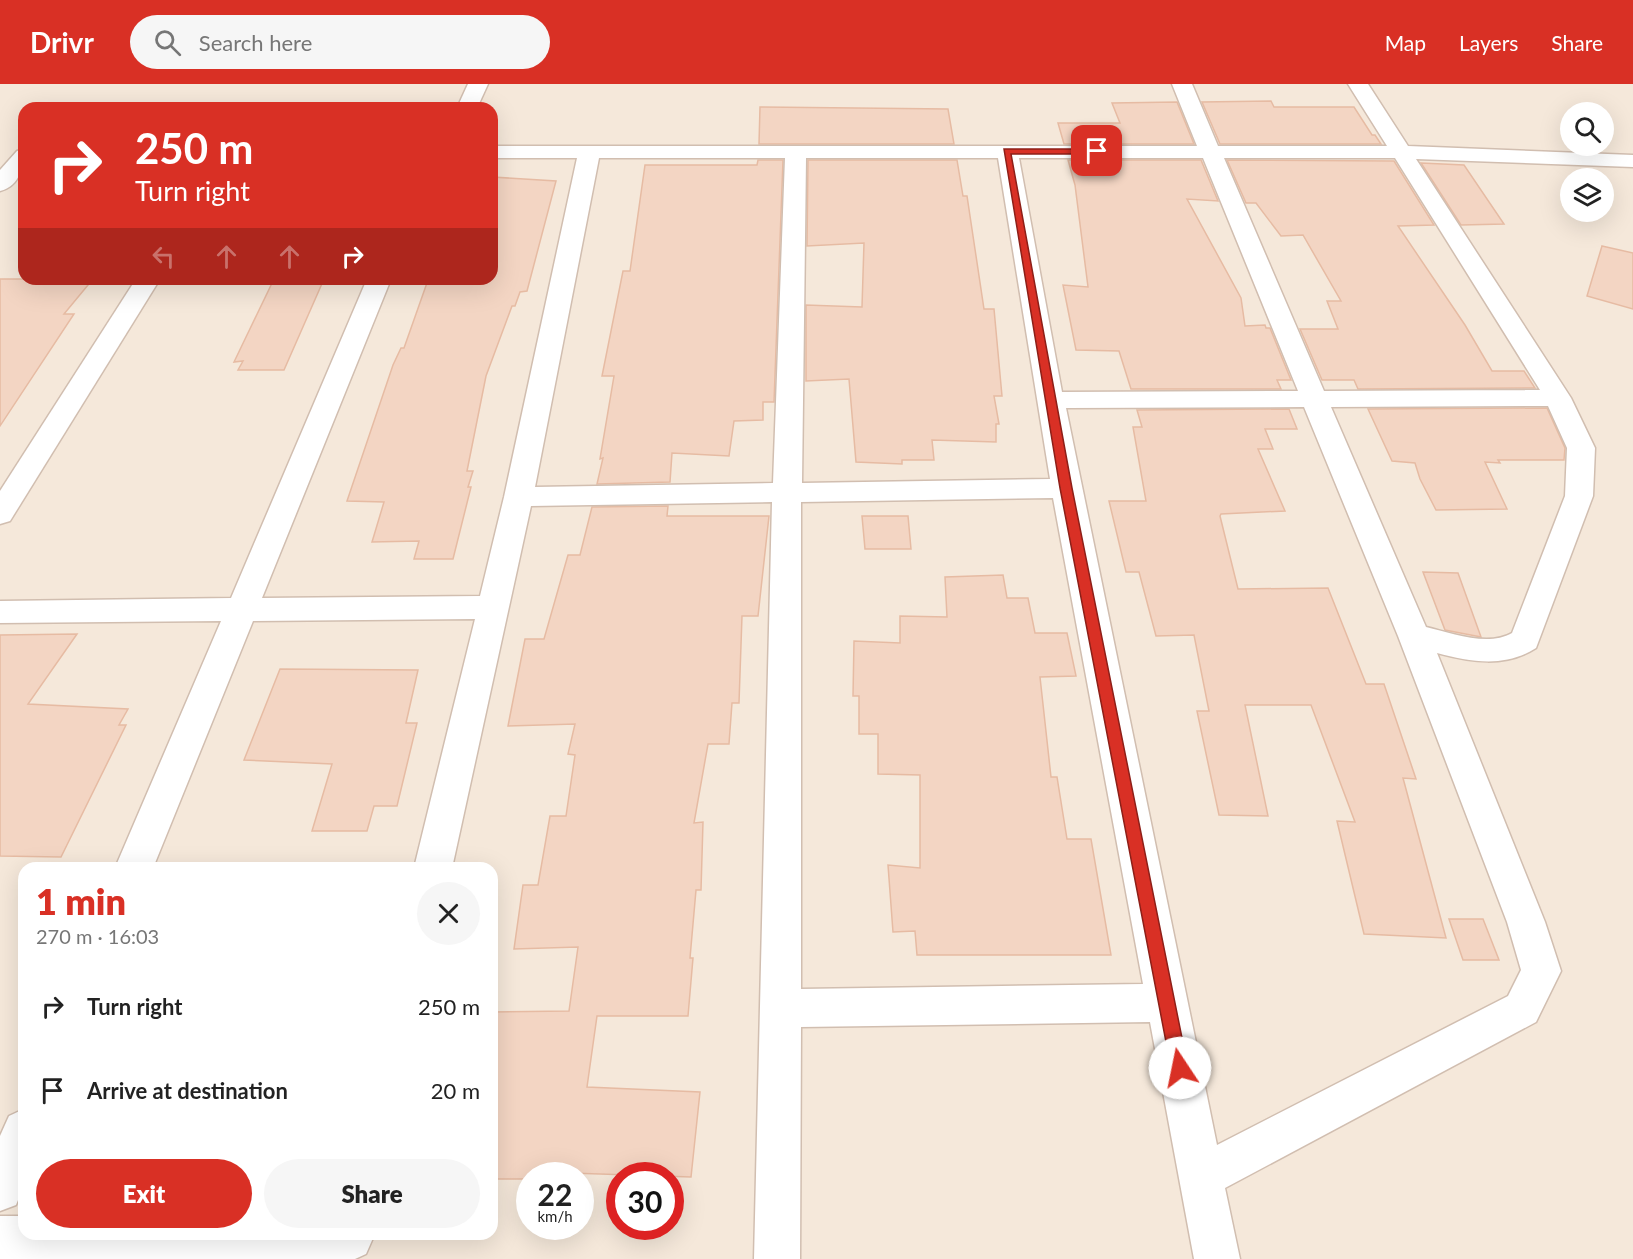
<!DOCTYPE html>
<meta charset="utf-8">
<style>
body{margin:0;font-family:Lato,sans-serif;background:#f6f6f6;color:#222;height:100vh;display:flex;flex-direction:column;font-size:22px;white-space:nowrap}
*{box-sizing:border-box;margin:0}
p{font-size:20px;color:#767676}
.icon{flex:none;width:33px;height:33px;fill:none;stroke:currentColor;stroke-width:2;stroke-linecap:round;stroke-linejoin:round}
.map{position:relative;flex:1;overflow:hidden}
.details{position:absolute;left:18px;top:778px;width:480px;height:378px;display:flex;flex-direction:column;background:#fff;border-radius:18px;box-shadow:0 6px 24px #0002}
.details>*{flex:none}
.guide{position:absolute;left:18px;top:18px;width:480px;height:183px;border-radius:18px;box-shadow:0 6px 24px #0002;background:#d93025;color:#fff;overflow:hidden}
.tools{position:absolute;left:1560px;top:18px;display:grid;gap:12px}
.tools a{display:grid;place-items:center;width:54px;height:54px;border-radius:50%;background:#fff;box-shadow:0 6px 24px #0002;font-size:30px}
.speed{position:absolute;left:516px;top:1078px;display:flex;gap:12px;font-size:30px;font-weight:700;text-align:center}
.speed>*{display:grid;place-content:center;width:78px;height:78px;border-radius:50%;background:#fff;box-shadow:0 6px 24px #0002;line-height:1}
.speed small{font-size:15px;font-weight:400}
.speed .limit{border:9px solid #d22;background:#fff;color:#111}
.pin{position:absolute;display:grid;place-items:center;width:51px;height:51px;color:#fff;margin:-26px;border-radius:12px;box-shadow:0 3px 9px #0006}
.me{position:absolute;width:66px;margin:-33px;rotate:349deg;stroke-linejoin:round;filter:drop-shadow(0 0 4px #0008)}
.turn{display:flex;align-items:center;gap:21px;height:126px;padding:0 18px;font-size:27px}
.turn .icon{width:78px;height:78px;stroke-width:2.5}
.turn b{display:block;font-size:42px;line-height:51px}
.lanes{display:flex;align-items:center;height:57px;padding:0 18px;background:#0003;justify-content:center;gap:30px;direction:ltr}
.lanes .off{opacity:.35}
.round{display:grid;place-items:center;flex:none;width:63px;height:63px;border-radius:32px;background:#f6f6f6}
.headline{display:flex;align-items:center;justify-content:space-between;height:102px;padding:0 18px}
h1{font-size:36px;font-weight:800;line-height:45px;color:#d93025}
.cta{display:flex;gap:12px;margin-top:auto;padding:12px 18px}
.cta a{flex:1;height:69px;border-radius:36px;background:#d93025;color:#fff;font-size:24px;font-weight:800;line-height:69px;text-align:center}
.cta a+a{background:#f6f6f6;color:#222}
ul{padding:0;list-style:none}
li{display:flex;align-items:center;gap:18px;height:84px;padding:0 18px}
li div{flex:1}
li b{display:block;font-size:22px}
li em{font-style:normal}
header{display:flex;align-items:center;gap:36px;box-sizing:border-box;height:84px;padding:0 30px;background:#d93025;color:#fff}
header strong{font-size:28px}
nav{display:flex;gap:33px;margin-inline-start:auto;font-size:21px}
.search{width:420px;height:54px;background:#f6f6f6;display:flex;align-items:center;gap:15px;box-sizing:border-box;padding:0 21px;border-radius:33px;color:#767676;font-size:22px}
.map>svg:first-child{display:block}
.residential{fill:#f5e8da;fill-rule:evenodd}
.building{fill:#f3d5c3;stroke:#e6bba3;stroke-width:1.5}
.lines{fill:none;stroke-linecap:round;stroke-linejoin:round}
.minor-casing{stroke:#d1beb0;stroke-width:3}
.minor{fill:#fff;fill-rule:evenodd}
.route{fill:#d93025;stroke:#8d1f18;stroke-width:1.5}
</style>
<header>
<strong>Drivr</strong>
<div class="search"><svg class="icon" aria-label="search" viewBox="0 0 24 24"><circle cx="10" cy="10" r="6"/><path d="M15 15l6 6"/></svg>Search here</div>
<nav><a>Map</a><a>Layers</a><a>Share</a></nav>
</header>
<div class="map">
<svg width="1633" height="1175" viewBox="0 0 1633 1175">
<rect width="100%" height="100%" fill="#fdf6ec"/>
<path class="residential" d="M0,0H1633V1175H0ZM24,24H492V195H24ZM1570,28H1604V62H1570ZM1570,94H1604V128H1570ZM24,784H492V1150H24ZM530,1092H580V1143H530ZM620,1092H670V1143H620Z"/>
<g class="building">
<path d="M1271,17L1274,23H1354L1372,51H1375L1381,60H1220L1202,18Z"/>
<path d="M1177,18L1194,60H1064L1058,39H1120L1112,19Z"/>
<path d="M760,23L948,25L954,60H759Z"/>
<path d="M758,76H783L774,318H763V336L734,337L729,372L672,369L670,398L597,400L603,374L600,375L614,292H602L623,187H630L645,81H757Z"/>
<path d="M808,76H957L963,112H967L984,225H994L1002,312H994L999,340H996V358L932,356L934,376H902V380L856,378L849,295L806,297V221L862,223L864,159L807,162Z"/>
<path d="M1068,76H1201L1218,117L1187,115L1241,214L1245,242L1265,241L1266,244H1270L1291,296H1277L1281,305H1131L1119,267L1076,266L1063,201L1088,203L1075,101Z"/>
<path d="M1227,76L1394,77L1434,141L1398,142L1465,241L1492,287H1524L1535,304L1358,305L1354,296H1322L1300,245H1338L1327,217H1341L1303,151L1281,152L1256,119H1246Z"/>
<path d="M1421,79L1464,81L1504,140L1461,141Z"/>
<path d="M492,93L556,97L527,207L520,208L515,222H512L486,292L467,387H473L468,403H471L453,475H414L419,457L372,458L384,418L347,417L393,281L401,264H404L428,196L492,195Z"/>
<path d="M1602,162L1633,169V225L1587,212Z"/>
<path d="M0,195H93L64,230H74L0,342Z"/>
<path d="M274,195H324L284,286H238L243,277L234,278Z"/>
<path d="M1547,324L1565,364L1564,376H1498L1500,379L1485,378L1507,425L1436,426L1420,395L1415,379L1392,377L1368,325Z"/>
<path d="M1289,325L1297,345H1265L1273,365H1258L1285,427L1221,430L1220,432L1238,505L1328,504L1366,600H1384L1416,695L1403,694L1446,854L1364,850L1337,737L1355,738L1311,621H1245L1268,732L1219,731L1197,627H1209L1194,551L1156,552L1139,488H1126L1109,417H1146L1133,343H1142L1137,326Z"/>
<path d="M668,422L667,432H769L758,532H742L739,619H732L729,660H708L694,739L703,738L701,806H696L690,874H693L688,932H597L587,1003L700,1008L691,1093L539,1088V1092H530V1095H492V928L569,927L578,863L514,865L523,801H538L550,732H566L575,671L568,670L575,640L508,642L525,555H544L568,471H580L592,423Z"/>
<path d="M862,432H908L911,465H865Z"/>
<path d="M1423,488L1458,489L1481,553L1445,546Z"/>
<path d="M1003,491L1007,514H1028L1035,549H1067L1076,592L1040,593L1051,693H1057L1067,755H1091L1111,871H917L915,847L893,848L888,781L920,784V691L878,690V650H859V612H853L854,557L900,559V532L947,533L945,493Z"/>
<path d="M77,550L28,620L128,625L119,641H126L61,773L0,772V551Z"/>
<path d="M280,585L418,586L406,639H417L397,722H374L367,747H312L332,680L244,676Z"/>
<path d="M1449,835H1483L1499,876H1463Z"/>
</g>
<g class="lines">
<g class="minor-casing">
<g id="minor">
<path d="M468,0H488L477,24H457Z"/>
<path d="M1172,0H1192L1218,62H1387L1348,0H1368L1408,62L1633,71V83L1416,75L1571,314L1595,364L1593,412L1536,564C1505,584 1471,578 1437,569L1545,838L1561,887L1536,938L1225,1104L1240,1175H1194L1150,938L801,943L800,1175H754L772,418L531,422L452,784H414L475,535L253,537L153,784H115L221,537L0,539V517L231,514L367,195H391L262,514L480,512L504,413L577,74H492V62H1197ZM599,74H785L773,399L535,403ZM806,74H998L1050,395L802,399ZM1019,74H1203L1298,307L1062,308ZM1224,74H1395L1540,306L1324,307ZM1548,322L1567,364L1565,412L1512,549C1488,563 1451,549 1426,543L1331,323ZM1304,323L1398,552L1507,838L1521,886L1508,912L1217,1061L1066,324ZM1053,414L1143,900L801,905V418Z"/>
<path d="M24,65C24,82 20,102 0,107V86L17,67Z"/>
<path d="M136,195H160L10,437L0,440V407Z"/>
<path d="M24,1025V1101L16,1121L0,1127V1052L9,1032Z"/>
<path d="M0,1132H24V1150H372L373,1154L366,1170L355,1175H0Z"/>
</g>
</g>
<use href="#minor" class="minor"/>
</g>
<path class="route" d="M1004,65H1097L1101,67L1097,70H1011L1072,404L1188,984L1186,990L1180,992L1173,990L1171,984L1060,404Z"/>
</svg>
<div class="tools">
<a><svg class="icon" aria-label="search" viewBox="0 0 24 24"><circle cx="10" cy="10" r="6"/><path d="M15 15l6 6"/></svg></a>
<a><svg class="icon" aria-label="layers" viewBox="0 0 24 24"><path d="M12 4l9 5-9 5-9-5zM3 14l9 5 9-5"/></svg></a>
</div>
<div class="speed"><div>22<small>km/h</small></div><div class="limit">30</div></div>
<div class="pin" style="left:1097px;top:67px;background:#d93025"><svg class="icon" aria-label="arrive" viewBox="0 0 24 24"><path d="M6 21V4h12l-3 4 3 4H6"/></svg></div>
<svg class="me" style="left:1180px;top:984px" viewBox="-20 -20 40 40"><circle r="19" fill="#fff"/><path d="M0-13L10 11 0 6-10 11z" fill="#d93025"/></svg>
<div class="guide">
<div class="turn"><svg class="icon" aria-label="right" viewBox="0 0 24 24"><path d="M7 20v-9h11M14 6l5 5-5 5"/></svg><div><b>250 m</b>Turn right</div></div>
<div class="lanes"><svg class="icon off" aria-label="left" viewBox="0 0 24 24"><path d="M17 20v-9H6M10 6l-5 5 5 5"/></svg><svg class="icon off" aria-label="ahead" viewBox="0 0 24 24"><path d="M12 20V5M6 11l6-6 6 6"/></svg><svg class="icon off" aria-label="ahead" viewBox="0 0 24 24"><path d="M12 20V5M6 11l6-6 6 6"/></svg><svg class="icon" aria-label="right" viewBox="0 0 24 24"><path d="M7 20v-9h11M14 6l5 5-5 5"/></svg></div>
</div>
<section class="details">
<div class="headline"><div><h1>1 min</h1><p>270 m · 16:03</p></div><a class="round"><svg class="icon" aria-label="close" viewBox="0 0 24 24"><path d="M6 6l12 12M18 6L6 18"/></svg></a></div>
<ul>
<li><svg class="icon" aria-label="right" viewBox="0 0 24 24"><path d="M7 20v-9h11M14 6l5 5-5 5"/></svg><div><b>Turn right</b></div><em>250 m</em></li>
<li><svg class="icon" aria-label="arrive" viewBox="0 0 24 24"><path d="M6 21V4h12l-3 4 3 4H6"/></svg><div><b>Arrive at destination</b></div><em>20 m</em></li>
</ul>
<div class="cta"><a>Exit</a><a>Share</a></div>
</section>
</div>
